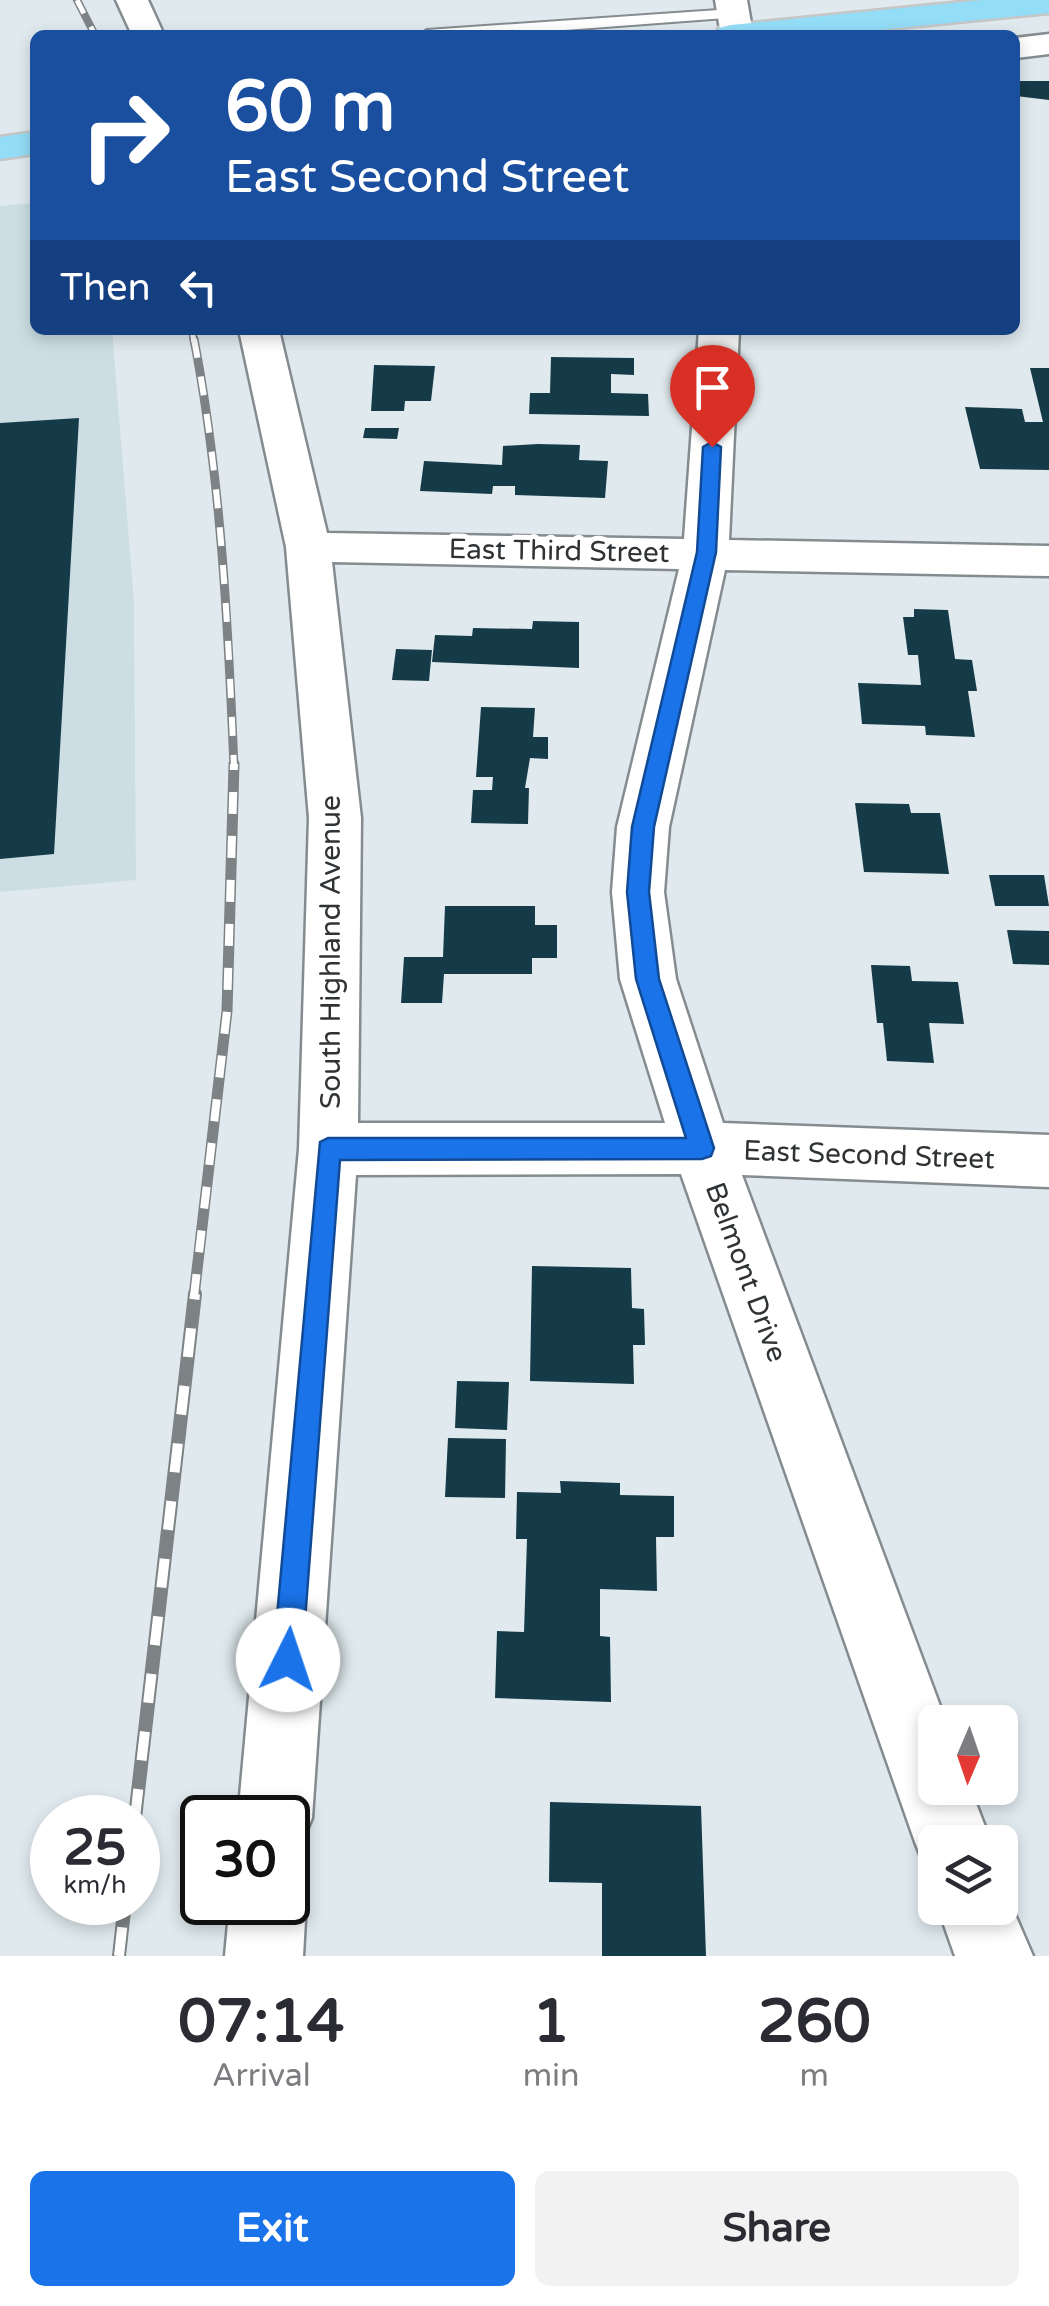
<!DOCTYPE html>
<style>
body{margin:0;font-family:"Varela Round",sans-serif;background:#f2f2f3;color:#2b2b33;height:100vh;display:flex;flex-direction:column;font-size:38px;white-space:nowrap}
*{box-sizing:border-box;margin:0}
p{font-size:32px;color:#7c7c81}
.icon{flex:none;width:55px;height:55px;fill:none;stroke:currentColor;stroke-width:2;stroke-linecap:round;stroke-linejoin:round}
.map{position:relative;height:1956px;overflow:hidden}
.sheet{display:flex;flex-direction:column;background:#fff;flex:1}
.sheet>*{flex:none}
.top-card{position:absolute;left:30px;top:30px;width:990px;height:305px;border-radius:15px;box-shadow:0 5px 15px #0003;background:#1a4fa0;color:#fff;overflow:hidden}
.needle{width:65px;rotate:182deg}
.fabs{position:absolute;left:918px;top:1705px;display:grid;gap:20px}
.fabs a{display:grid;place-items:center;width:100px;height:100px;border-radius:15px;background:#fff;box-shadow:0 5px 15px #0003;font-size:50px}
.speed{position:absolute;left:30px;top:1795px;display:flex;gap:20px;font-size:50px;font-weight:700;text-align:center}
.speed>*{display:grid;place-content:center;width:130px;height:130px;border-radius:50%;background:#fff;box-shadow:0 5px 15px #0003;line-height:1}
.speed small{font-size:25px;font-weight:400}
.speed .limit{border:5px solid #111;border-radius:15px;background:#fff;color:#111}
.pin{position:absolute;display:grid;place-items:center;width:85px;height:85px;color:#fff;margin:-102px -42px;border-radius:50% 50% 50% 0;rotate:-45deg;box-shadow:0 0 10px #0007}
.pin .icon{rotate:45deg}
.me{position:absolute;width:110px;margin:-55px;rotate:4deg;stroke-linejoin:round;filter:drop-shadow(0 0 8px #0008)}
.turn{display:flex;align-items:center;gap:35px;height:210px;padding:0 30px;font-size:45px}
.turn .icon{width:130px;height:130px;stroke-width:2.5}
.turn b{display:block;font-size:70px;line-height:85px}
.then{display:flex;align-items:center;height:95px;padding:0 30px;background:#0003;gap:20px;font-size:38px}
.eta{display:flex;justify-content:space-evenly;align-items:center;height:170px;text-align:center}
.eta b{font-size:60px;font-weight:700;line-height:70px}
.button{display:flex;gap:20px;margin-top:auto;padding:20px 30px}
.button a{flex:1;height:115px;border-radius:15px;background:#1a73e8;color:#fff;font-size:40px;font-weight:700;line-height:115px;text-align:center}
.button a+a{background:#f2f2f3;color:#2b2b33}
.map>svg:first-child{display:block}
.built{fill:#ccdee4}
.building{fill:#163b48}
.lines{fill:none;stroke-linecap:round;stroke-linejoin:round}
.service-casing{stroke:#848c90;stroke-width:4}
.minor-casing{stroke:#848c90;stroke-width:5}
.primary-casing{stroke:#c5c6c6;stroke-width:5}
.service{fill:#fff;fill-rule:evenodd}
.minor{fill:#fff;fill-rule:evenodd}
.primary{fill:#94ddf7;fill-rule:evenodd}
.rail-far3-casing{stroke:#7d8385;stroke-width:8}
.rail-far2-casing{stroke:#7d8385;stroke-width:9}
.rail-far1-casing{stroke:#7d8385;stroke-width:11}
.rail-casing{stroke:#7d8385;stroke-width:14}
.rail-far3{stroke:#fff;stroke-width:5;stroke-dasharray:15;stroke-linecap:butt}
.rail-far2{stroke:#fff;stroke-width:6;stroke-dasharray:19;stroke-linecap:butt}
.rail-far1{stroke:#fff;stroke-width:8;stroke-dasharray:22;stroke-linecap:butt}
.rail{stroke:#fff;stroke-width:10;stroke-dasharray:29;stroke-linecap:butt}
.route{fill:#1a73e8;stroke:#114b97;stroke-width:2.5}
.labels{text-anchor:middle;stroke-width:10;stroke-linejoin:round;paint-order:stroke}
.street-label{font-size:28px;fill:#303335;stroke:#fff}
</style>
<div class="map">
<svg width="1049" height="1956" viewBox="0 0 1049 1956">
<rect width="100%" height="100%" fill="#e0eaee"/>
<path class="built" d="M35,203V330H112L134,601L136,880L0,892V206Z"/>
<g class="building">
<path d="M1015,81H1049V100L1015,96Z"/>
<path d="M551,357L634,358V375L611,374V393L648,394L649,416L529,414L530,393H550Z"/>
<path d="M374,365L435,366L431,401H405L404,411H371Z"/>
<path d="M1030,368H1049V470L980,469L965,407L1022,409L1025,422H1043Z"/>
<path d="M79,418L54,854L0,859V423Z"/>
<path d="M365,428H399L397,439L363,438Z"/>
<path d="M538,444L580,445L579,460L608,461L605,498L515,495V486H493L492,494L420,491L424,461L502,465L503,446Z"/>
<path d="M914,609L948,610L955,659L972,660L977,691H968L975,737L926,735L925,726L862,724L858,683L921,685L918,655H908L903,617H914Z"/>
<path d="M533,621L579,622V668L432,662L435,635L472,636L473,628L532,629Z"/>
<path d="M396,649L432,650L429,681L392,680Z"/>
<path d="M481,707L535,708L533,737H548V759L530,758L525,788H529L528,824L471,823L473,790H492L493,777H476Z"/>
<path d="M855,803L909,804L911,813H940L949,874L864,872Z"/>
<path d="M989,875H1044L1049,906H995Z"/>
<path d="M445,906H535V925H557V958H532V974H444L442,1003H401L404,957H443Z"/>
<path d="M1007,930L1049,931V965L1013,964Z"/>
<path d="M871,965L910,966L912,981L958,982L964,1024L929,1023L934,1063L887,1061L883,1023H877Z"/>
<path d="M532,1266L631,1268L632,1308L644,1309L645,1345H633L634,1384L530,1381Z"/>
<path d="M457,1381L509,1382L507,1430L455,1428Z"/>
<path d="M448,1438L506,1439L505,1498L445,1497Z"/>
<path d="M560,1481L620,1483V1495L674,1496V1537H656L657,1591L600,1589V1636L610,1637L611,1702L495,1698L497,1631L524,1632L527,1539H516L517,1492L561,1493Z"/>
<path d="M550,1802L701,1806L706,1956H602V1883L549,1882Z"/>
</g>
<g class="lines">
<g class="service-casing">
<path id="service" d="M733,9L739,11V17L499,35H419L427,30Z"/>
</g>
<g class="minor-casing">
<g id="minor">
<path d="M116,0H148L164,35H132Z"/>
<path d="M715,0H747L753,35H721Z"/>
<path d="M1049,34V54L1015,58V38Z"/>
<path d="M239,330H279L327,533L684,539L699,330H739L729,540L1049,546V576L725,570L669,827L664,892L676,979L723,1123L1049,1135V1187L742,1175L946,1722H935V1788H970L991,1842H935V1872L926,1869L915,1842L681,1174L356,1175L312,1818L301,1844L288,1850V1818H238L299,1149L309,818L286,547ZM332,562L679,569L617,827L612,892L620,979L665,1123H358L361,818Z"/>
<path d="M288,1872L295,1875L306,1902L303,1956H225L230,1902H288Z"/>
<path d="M1000,1880L1033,1956H955L938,1908H1000Z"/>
</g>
</g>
<g class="primary-casing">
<g id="primary">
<path d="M982,0H1049V13L829,35H715L719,28L731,25Z"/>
<path d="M35,132V154L0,159V137Z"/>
</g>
</g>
<use href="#service" class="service"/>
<use href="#minor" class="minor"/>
<use href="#primary" class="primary"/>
<g class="rail-far3-casing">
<g id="rail-far3">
<path d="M77,0L95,35"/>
<path d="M192,330L194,342"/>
</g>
</g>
<g class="rail-far2-casing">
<path id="rail-far2" d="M194,339C221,480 228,624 234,767"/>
</g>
<g class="rail-far1-casing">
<path id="rail-far1" d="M194,1296L227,1011L234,764"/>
</g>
<g class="rail-casing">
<g id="rail">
<path d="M135,1818L195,1294"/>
<path d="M119,1956L125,1902"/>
</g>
</g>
<use href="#rail-far3" class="rail-far3"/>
<use href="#rail-far2" class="rail-far2"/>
<use href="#rail-far1" class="rail-far1"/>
<use href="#rail" class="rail"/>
</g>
<path class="route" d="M712,442L721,447L716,552L654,827L649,892L659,979L714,1148L711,1156L702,1159L340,1160L302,1660L298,1671L288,1675L277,1671L273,1660L320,1142L328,1138H686L636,979L627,892L632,827L697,552L703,447Z"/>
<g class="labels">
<g class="street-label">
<text transform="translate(559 550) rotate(1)" y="10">East Third Street</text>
<text transform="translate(330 952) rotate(-90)" y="10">South Highland Avenue</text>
<text transform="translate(869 1154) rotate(2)" y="10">East Second Street</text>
<text transform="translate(747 1272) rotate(70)" y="10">Belmont Drive</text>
</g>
</g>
</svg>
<div class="fabs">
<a><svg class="needle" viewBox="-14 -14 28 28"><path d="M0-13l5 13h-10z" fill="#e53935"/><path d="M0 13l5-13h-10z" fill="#7c7c81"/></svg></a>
<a><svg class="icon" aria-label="layers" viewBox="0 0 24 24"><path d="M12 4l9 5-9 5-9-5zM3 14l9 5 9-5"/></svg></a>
</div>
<div class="speed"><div>25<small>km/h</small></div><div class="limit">30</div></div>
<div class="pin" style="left:712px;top:447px;background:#d93025"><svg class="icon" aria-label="arrive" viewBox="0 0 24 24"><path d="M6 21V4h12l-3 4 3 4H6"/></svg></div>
<svg class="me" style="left:288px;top:1660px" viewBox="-20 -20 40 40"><circle r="19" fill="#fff"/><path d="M0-13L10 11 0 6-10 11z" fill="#1a73e8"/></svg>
<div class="top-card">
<div class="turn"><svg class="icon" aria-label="right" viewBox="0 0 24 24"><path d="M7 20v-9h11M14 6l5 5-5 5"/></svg><div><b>60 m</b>East Second Street</div></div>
<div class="then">Then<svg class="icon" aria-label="left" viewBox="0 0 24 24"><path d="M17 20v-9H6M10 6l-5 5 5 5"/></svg></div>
</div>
</div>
<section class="sheet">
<div class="eta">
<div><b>07:14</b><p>Arrival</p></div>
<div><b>1</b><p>min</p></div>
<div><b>260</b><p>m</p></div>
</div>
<div class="button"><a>Exit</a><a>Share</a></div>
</section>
